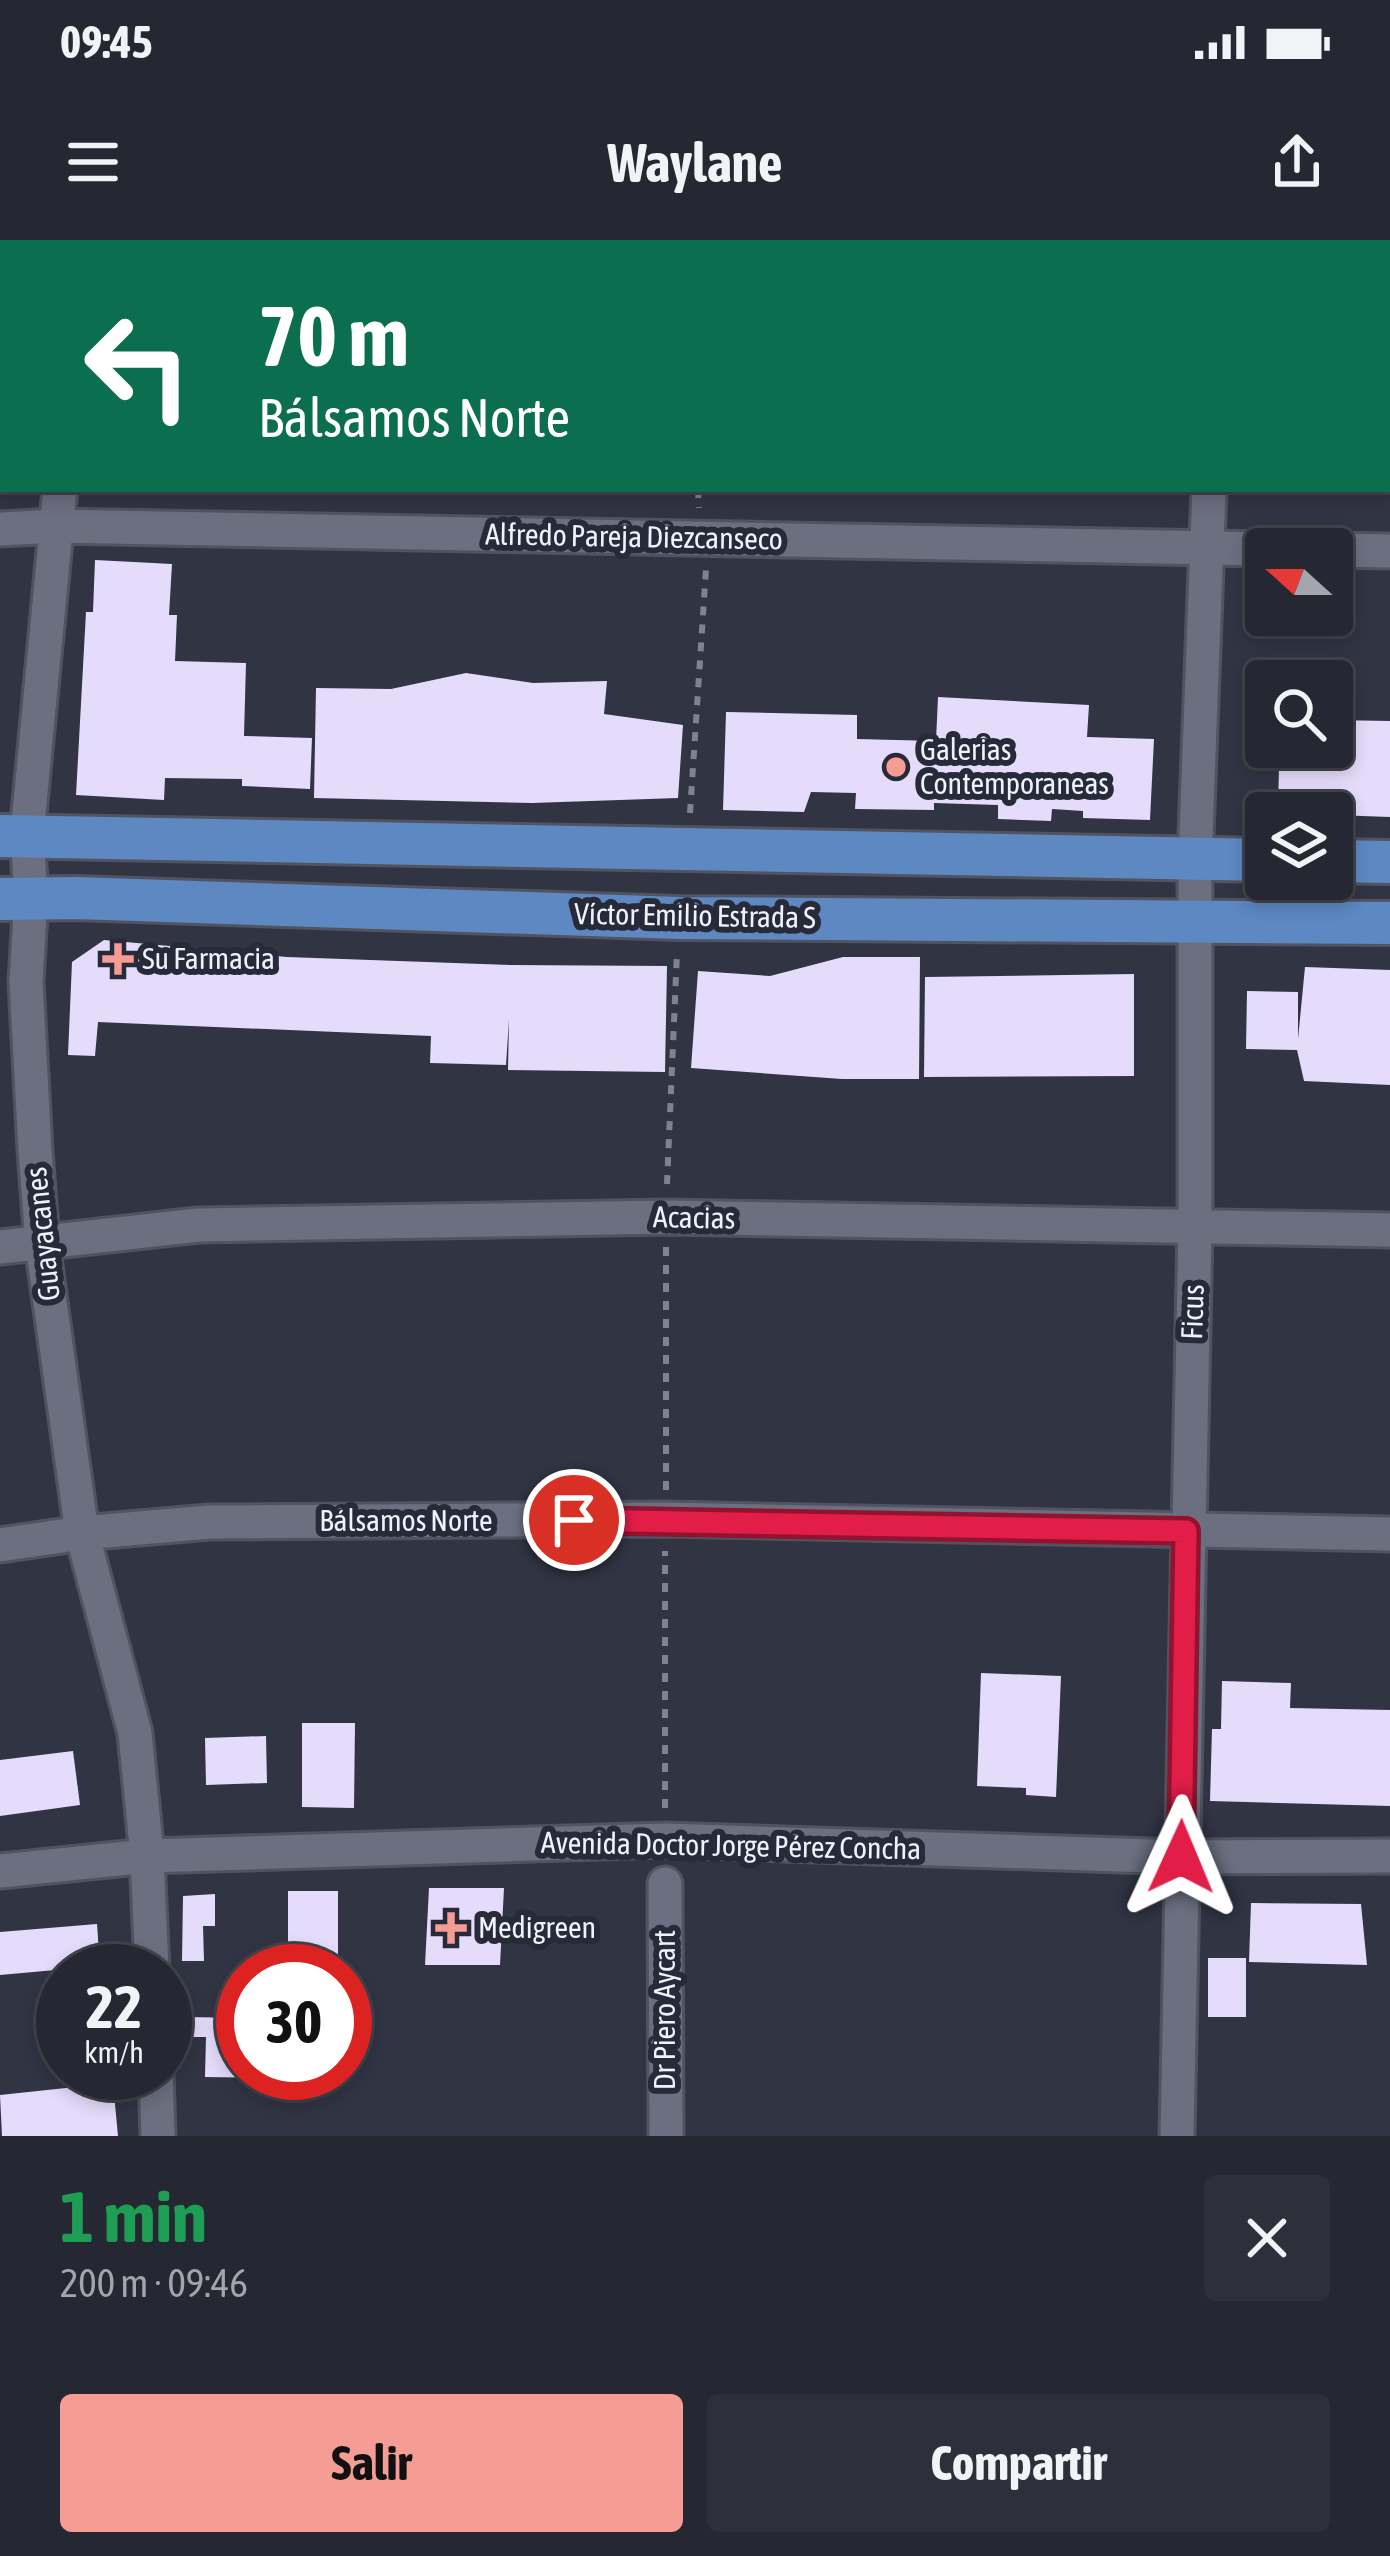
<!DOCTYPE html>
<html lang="es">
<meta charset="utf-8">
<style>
body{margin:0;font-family:"Asap Condensed",sans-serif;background:#2d2f3a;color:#f1f3f6;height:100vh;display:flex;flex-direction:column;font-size:45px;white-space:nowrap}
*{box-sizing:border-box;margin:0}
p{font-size:39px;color:#a3a5ac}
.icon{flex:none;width:66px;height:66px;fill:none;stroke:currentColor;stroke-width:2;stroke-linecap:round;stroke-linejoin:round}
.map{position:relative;height:1896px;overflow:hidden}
.details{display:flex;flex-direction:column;background:#252732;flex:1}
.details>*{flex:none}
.guide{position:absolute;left:0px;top:0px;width:1392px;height:252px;box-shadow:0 6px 18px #0003,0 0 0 3px #42444d;background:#0b6e4f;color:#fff;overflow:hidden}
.needle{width:78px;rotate:291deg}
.controls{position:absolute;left:1245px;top:288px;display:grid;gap:24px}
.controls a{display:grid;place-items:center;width:108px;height:108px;border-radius:12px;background:#252732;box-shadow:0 6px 18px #0003,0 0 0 3px #42444d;font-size:60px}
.speed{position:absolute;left:36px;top:1704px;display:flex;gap:24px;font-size:60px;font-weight:700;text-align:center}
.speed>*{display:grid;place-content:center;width:156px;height:156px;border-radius:50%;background:#252732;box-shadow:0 6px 18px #0003,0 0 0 3px #42444d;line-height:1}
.speed small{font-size:30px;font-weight:400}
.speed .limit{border:18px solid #d22;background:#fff;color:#111}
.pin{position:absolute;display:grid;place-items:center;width:102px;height:102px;color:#fff;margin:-51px;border:6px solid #fff;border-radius:50%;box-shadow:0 3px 12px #0007}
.me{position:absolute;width:132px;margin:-66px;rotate:1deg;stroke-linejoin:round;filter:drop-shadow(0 0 9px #0008)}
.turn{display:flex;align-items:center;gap:42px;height:252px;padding:0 60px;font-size:54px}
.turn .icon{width:156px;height:156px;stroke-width:2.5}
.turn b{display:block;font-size:84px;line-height:102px}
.round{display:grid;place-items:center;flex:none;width:126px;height:126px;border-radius:12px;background:#2d2f3a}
.head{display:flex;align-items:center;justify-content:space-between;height:204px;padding:0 60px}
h1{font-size:72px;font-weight:700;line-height:90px;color:#1e9e55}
.cta{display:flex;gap:24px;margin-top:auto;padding:24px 60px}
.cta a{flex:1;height:138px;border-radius:12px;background:#f59c95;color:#111;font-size:48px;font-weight:700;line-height:138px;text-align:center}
.cta a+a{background:#2d2f3a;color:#f1f3f6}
.status{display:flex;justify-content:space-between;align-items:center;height:84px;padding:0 60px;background:#252732;direction:ltr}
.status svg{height:33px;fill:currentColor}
header{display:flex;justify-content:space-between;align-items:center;height:156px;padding:0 60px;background:#252732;font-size:54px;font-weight:700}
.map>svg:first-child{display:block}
.building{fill:#e5dcfc}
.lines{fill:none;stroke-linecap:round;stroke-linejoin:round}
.minor-casing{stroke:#515360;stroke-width:39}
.major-casing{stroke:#515360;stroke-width:48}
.path{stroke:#80828f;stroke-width:6;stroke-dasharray:9 9;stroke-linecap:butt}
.minor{stroke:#6b6f80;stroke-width:33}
.major{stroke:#5d88c2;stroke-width:42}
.route-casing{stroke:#92132f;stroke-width:30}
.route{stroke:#e11d48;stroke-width:21}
.poi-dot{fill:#f59c95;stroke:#272a39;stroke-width:4.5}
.labels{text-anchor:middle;stroke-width:12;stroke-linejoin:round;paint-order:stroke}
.street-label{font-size:30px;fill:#eff1fb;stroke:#272a39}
.poi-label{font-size:30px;fill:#eff1fb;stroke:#272a39;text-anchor:start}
</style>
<div class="status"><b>09:45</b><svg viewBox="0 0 49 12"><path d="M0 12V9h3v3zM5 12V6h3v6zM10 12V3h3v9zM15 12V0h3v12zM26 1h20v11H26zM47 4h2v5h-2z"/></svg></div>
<header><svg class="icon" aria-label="menu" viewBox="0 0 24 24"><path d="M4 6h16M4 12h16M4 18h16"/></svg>Waylane<svg class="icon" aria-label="share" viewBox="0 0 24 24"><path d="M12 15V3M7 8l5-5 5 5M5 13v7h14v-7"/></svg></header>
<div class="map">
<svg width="1390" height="1896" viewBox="0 0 1390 1896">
<rect width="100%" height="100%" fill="#313443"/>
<g class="building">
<path d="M95,320L172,324L169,375H177L175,421L246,423L244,496L312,498L310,549L242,546V539L165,538L164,560L76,555L86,372H93Z"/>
<path d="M466,433L533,443L607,441L604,474L683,485L678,558L532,563L314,558L316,448L391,449Z"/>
<path d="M938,457L1089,465L1087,497L1154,499L1150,580L1083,578V571L1052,569L1051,581L998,579V565L934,563V570L855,569L856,553L811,552L804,572L723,570L726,472L857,475V499L936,501Z"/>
<path d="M1332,480L1390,481V577L1278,573L1279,525L1310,526L1311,507H1332Z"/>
<path d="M104,700L287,717L510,725L667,726L665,832L508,830L509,779L506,825L430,823L431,796L98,782L95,816L68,815L72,722Z"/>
<path d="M843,717H920L919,839H842L691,828L698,731L770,736Z"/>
<path d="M1305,727L1390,730V845L1304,841L1297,810L1246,809L1247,751L1298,752V799Z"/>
<path d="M1134,734V836L924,837L925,737Z"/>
<path d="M981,1433L1061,1436L1056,1557L1026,1555V1548L977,1546Z"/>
<path d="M1222,1441L1291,1443L1290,1468L1390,1470V1566L1210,1561L1212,1489H1221Z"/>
<path d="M302,1483H355L354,1568L302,1567Z"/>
<path d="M266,1496L267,1543L206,1545L205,1498Z"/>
<path d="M73,1511L80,1565L0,1576V1520Z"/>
<path d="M429,1648H504L500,1725H425Z"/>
<path d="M288,1651H338V1716L288,1715Z"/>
<path d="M215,1654V1686H203L204,1721H182L183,1656Z"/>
<path d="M1251,1663L1361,1664L1367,1725L1249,1722Z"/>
<path d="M97,1684L100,1726L0,1735V1692Z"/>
<rect x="1208" y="1718" width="38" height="59"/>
<path d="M187,1777L243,1778V1833H275V1838L205,1837L206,1797H186Z"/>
<path d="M113,1843L118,1896H2L0,1855Z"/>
</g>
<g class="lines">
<g class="minor-casing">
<g id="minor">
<path d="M722,0L881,3"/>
<path d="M106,3L107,0"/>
<path d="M1215,3V0"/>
<path d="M1389,12H1390"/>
<path d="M60,249L27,594L31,657L26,742L35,910L42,1004L82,1293L135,1493L147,1616L152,1731"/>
<path d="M0,289L55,286L1267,309"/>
<path d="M1332,310L1390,311"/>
<path d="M0,1007L198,985L666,977L1390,990"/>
<path d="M0,1305L82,1293L209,1282L666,1279L1390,1294"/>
<path d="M0,1631L147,1616L665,1600L1181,1617L1390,1616"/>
<path d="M665,1644L666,1896"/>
<path d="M156,1833L158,1896"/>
<path d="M1177,1896L1195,987V620L1209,249"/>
</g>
</g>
<g class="major-casing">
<g id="major">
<path d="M0,596L1266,620"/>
<path d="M1332,621L1390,622"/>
<path d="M0,659L76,658L679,678L1390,683"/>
</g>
</g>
<g class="path">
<path d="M698,249L699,268"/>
<path d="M690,573L706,329"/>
<path d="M667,944L677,712"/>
<path d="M666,1250V1005"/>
<path d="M665,1568V1311"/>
</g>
<use href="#minor" class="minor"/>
<use href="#major" class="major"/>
</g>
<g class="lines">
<g class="route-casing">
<path id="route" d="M574,1280L1186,1291L1181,1617"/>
</g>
<use href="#route" class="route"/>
</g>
<g class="poi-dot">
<circle cx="896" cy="527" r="12"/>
<path d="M112 701h12v12h12v12h-12v12h-12v-12h-12v-12h12z"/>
<path d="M445 1670h12v12h12v12h-12v12h-12v-12h-12v-12h12z"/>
</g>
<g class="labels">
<g class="street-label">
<text transform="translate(634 297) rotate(1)" y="10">Alfredo Pareja Diezcanseco</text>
<text transform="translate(695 676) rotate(1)" y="10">Víctor Emilio Estrada S</text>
<text transform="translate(694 978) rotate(1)" y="10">Acacias</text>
<text transform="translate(43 994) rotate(-96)" y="10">Guayacanes</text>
<text transform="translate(1193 1072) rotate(-88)" y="10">Ficus</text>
<text x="406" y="1291">Bálsamos Norte</text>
<text transform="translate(731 1606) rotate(1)" y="10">Avenida Doctor Jorge Pérez Concha</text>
<text transform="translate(665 1770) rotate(-90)" y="10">Dr Piero Aycart</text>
</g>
<g class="poi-label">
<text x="920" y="520">Galerias<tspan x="920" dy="34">Contemporaneas</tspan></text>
<text x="142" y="729">Su Farmacia</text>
<text x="478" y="1698">Medigreen</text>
</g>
</g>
</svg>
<div class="controls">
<a><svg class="needle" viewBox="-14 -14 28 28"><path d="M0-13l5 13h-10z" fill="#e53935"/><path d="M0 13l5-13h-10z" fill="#a3a5ac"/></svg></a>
<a><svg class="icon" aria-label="search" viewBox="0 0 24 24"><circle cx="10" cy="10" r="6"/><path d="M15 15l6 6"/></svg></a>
<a><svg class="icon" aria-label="layers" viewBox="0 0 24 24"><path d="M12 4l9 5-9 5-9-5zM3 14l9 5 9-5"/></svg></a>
</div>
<div class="speed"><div>22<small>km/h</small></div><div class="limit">30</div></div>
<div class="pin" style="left:574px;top:1280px;background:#d93025"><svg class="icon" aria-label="arrive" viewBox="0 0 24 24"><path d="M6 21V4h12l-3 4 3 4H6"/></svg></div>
<svg class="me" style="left:1181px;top:1617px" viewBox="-20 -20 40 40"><path d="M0-17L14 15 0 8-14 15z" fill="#e11d48" stroke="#fff" stroke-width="4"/></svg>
<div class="guide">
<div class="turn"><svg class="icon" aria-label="left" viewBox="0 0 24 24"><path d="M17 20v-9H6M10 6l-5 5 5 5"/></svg><div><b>70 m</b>Bálsamos Norte</div></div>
</div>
</div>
<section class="details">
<div class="head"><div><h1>1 min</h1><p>200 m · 09:46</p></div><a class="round"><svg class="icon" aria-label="close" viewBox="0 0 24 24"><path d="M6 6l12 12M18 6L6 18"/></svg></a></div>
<div class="cta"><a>Salir</a><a>Compartir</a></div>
</section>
